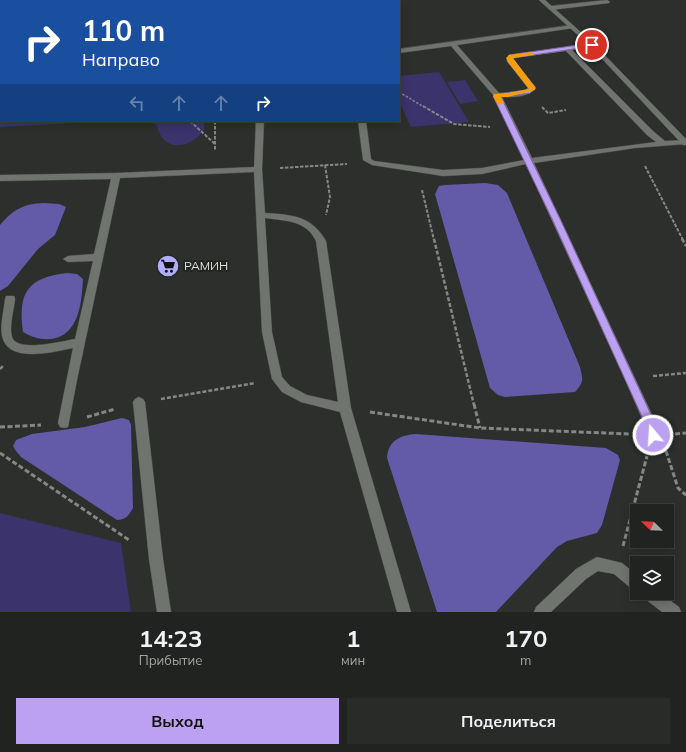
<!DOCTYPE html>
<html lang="ru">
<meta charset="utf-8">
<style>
body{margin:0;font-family:Mulish,sans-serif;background:#292b29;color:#f1f3f6;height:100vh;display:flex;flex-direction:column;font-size:15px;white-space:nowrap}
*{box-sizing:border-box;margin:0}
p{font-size:13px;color:#a2a4a5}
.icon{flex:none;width:22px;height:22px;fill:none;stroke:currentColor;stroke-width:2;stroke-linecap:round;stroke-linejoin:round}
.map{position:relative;height:612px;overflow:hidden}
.drawer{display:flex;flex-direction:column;background:#212320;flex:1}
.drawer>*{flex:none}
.top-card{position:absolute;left:0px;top:0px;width:400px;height:122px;box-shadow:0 2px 10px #0003,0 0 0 1px #3e403e;background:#1a4fa0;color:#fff;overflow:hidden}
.needle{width:26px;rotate:293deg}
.buttons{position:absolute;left:630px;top:504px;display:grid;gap:8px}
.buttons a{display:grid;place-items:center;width:44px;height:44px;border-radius:0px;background:#212320;box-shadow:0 2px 10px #0003,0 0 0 1px #3e403e;font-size:20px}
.pin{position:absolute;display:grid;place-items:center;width:34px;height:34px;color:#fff;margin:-17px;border:2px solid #fff;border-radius:50%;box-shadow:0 1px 4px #0007}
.me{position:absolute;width:44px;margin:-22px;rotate:342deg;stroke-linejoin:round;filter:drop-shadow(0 0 3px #0008)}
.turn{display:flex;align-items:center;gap:14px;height:84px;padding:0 16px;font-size:18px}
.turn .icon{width:52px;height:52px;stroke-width:2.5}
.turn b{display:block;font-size:28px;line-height:34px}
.lanes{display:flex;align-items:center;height:38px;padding:0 16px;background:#0003;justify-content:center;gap:20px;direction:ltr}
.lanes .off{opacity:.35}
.eta{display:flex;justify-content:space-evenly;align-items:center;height:68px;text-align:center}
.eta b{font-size:24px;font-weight:700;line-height:28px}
.button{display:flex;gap:8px;margin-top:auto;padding:8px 16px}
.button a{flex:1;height:46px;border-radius:0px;background:#bca0f2;color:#111;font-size:16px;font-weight:700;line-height:46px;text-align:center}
.button a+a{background:#292b29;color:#f1f3f6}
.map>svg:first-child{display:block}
.green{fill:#3a336c}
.forest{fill:#635aa8}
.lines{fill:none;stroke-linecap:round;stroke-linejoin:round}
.lane-casing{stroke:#494c48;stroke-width:1}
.street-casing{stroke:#494c48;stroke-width:1}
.primary-casing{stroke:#494c48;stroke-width:1}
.path-far3{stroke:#858784;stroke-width:1.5;stroke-dasharray:2.5 1.5;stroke-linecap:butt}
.path-far2{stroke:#858784;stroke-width:2;stroke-dasharray:3.5 1.5;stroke-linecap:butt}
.path-far1{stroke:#858784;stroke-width:2.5;stroke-dasharray:4 2;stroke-linecap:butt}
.path{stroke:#858784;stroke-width:3;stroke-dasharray:5 2.5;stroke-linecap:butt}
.lane{fill:#70746f;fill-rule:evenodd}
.street{fill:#70746f;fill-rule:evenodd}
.primary{fill:#82a573;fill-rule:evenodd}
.route{fill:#bca0f2;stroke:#7a689d}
.slow{fill:#f59e0b}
.labels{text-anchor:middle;stroke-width:4;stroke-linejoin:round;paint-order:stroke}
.poi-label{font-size:12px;fill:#e0e2df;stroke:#222621;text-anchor:start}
</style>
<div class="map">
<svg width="686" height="612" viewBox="0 0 686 612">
<rect width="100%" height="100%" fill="#2c2f2b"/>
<g class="green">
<path d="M439,72L469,122L411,127L399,101V76Z"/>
<path d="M465,80L478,101L460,104L447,82Z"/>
<path d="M0,92L1,121H116L0,127Z"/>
<path d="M147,121H204V131C200,134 196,139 192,141C175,151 160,143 157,125Z"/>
<path d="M0,513L121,543L131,612H0Z"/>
</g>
<g class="forest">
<path d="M485,183L498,185L507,193L580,367C583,380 584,382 575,392L505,397L498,395L490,388L435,194L439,186L445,185Z"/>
<path d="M44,203L59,204L66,207L55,235L38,249L8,286L0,291V225C14,209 23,204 44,203Z"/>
<path d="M67,273L77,274L83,279C82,294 81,318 69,330C57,343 37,341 23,332C18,292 27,278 67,273Z"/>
<path d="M122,418L129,420L131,425L133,508C129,515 126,520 117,520L21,457L16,451L13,446L16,440L32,434L85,427Z"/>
<path d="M416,434L606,448L618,455L620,460L602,525L597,533L567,541L557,547L496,612H437L387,458C388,441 400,435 416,434Z"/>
</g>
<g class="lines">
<g class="lane-casing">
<g id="lane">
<path d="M28,0H36L37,1H29Z"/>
<path d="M607,0L610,2L609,3L551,10L548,8L551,6Z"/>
<path d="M572,25L575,27L574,28L457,45L499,93C509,93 520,94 528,88L507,61L509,55L594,44V46L572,50L653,131L665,141L686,140V144L635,148L534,163L655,421L659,435L657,439L653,440L649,439L643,421L625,379L526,164L482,174L443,176L372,165L363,160L358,121H366L371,159L374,161L443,170L482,168L524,160L494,96L451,46L399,53V49ZM566,51L647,135L656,142L532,158L502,97C513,97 527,98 536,88L513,61L514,58Z"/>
<rect x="0" y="83" width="1" height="4"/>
<path d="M256,121H264L262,169L265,213C292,215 311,215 326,241L351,408L411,612H397L340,412L301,402L282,392L272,379L262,332L254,172L120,178L77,380L68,427L64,428L60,427L58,423L73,348C53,352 8,364 2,336C0,324 4,310 5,299L6,296H14L15,299C14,310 9,326 12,337C17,353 63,341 75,339L93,261L68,262L63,259L68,256L94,254L111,179L0,181V175L116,173L254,167ZM265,218C286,221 306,220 316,241L338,402L307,395L290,386L282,377L272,332Z"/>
<path d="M139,397L143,399L145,402L163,559L171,612H157L149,559L133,402L135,399Z"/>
<path d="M597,557L622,563L637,575V591L632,589L614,574L598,571L586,579L551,612H534L536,607L576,569Z"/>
<path d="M642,593H660L679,607L681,612H662L644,598Z"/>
</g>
</g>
<g class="street-casing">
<path id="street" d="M539,0H545L594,44L686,139V145H683L590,46Z"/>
</g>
<g class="primary-casing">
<rect id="primary" x="0" y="4" width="1" height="4"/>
</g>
<g class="path-far3">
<path d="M133,1L141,0"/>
<path d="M399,92L424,107"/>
</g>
<g class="path-far2">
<path d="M423,106L454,124L490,127"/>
<path d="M542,107L548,113L566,110"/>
<path d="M190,121L215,144"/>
<path d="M215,121V151"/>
<path d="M325,165L330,197L326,215"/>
<path d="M645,166L683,240"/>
<path d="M280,168L347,164"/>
<path d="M422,190L434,240"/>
</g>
<g class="path-far1">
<path d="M434,239L474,405"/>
<path d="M682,239L686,246"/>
<path d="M0,369L4,365"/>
<path d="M653,376L686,373"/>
<path d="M161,399L255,383"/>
</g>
<g class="path">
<path d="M474,404L480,428"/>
<path d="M370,412L480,428L630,434"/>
<path d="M87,417L115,409"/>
<path d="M0,427L41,425"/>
<path d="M675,434L686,433"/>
<path d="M666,451L678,488L686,495"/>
<path d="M0,453L129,540"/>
<path d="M623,546L647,456"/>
</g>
<use href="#lane" class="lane"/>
<use href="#street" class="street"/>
<use href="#primary" class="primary"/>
</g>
<path class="route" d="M592,43L595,45L594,46L513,58V60L536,88L530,93L501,97L561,221L654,421L658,435L657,438L653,439L649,438L644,421L553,221L493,96L497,94L526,90L529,88L507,61L509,55Z"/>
<path class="slow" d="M531,52L534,54L533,55L513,58L535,87V90L508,97H501L504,103L498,105L493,96L494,94L508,93L529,89L508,62L506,58L509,55Z"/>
<defs>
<g id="supermarket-disc" transform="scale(1.15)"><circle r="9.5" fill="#b2adf9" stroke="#222621"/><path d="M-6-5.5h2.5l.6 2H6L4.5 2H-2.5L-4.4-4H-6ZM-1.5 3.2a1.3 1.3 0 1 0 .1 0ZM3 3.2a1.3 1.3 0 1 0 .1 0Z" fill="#111"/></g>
</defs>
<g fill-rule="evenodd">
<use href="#supermarket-disc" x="168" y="266"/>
</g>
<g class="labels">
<g class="poi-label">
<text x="184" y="270">РАМИН</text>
</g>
</g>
</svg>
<div class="buttons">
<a><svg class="needle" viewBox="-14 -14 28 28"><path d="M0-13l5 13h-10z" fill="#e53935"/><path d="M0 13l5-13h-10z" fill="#a2a4a5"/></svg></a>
<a><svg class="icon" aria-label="layers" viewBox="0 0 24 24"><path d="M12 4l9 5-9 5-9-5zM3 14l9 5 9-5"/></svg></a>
</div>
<div class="pin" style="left:592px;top:45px;background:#d93025"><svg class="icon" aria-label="arrive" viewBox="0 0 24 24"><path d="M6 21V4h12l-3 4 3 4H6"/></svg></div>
<svg class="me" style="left:653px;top:435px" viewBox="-20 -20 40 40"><circle r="17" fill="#bca0f2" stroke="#fff" stroke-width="3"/><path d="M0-11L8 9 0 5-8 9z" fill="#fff"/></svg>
<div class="top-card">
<div class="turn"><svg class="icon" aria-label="right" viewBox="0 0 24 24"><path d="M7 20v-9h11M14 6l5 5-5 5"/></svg><div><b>110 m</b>Направо</div></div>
<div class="lanes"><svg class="icon off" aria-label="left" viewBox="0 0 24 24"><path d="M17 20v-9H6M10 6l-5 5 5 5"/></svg><svg class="icon off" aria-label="ahead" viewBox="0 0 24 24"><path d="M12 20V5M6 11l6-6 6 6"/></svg><svg class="icon off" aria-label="ahead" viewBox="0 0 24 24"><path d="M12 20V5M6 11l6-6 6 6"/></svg><svg class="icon" aria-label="right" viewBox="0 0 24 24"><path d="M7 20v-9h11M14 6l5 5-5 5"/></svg></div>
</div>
</div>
<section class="drawer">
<div class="eta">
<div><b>14:23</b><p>Прибытие</p></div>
<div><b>1</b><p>мин</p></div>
<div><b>170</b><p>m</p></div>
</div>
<div class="button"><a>Выход</a><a>Поделиться</a></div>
</section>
